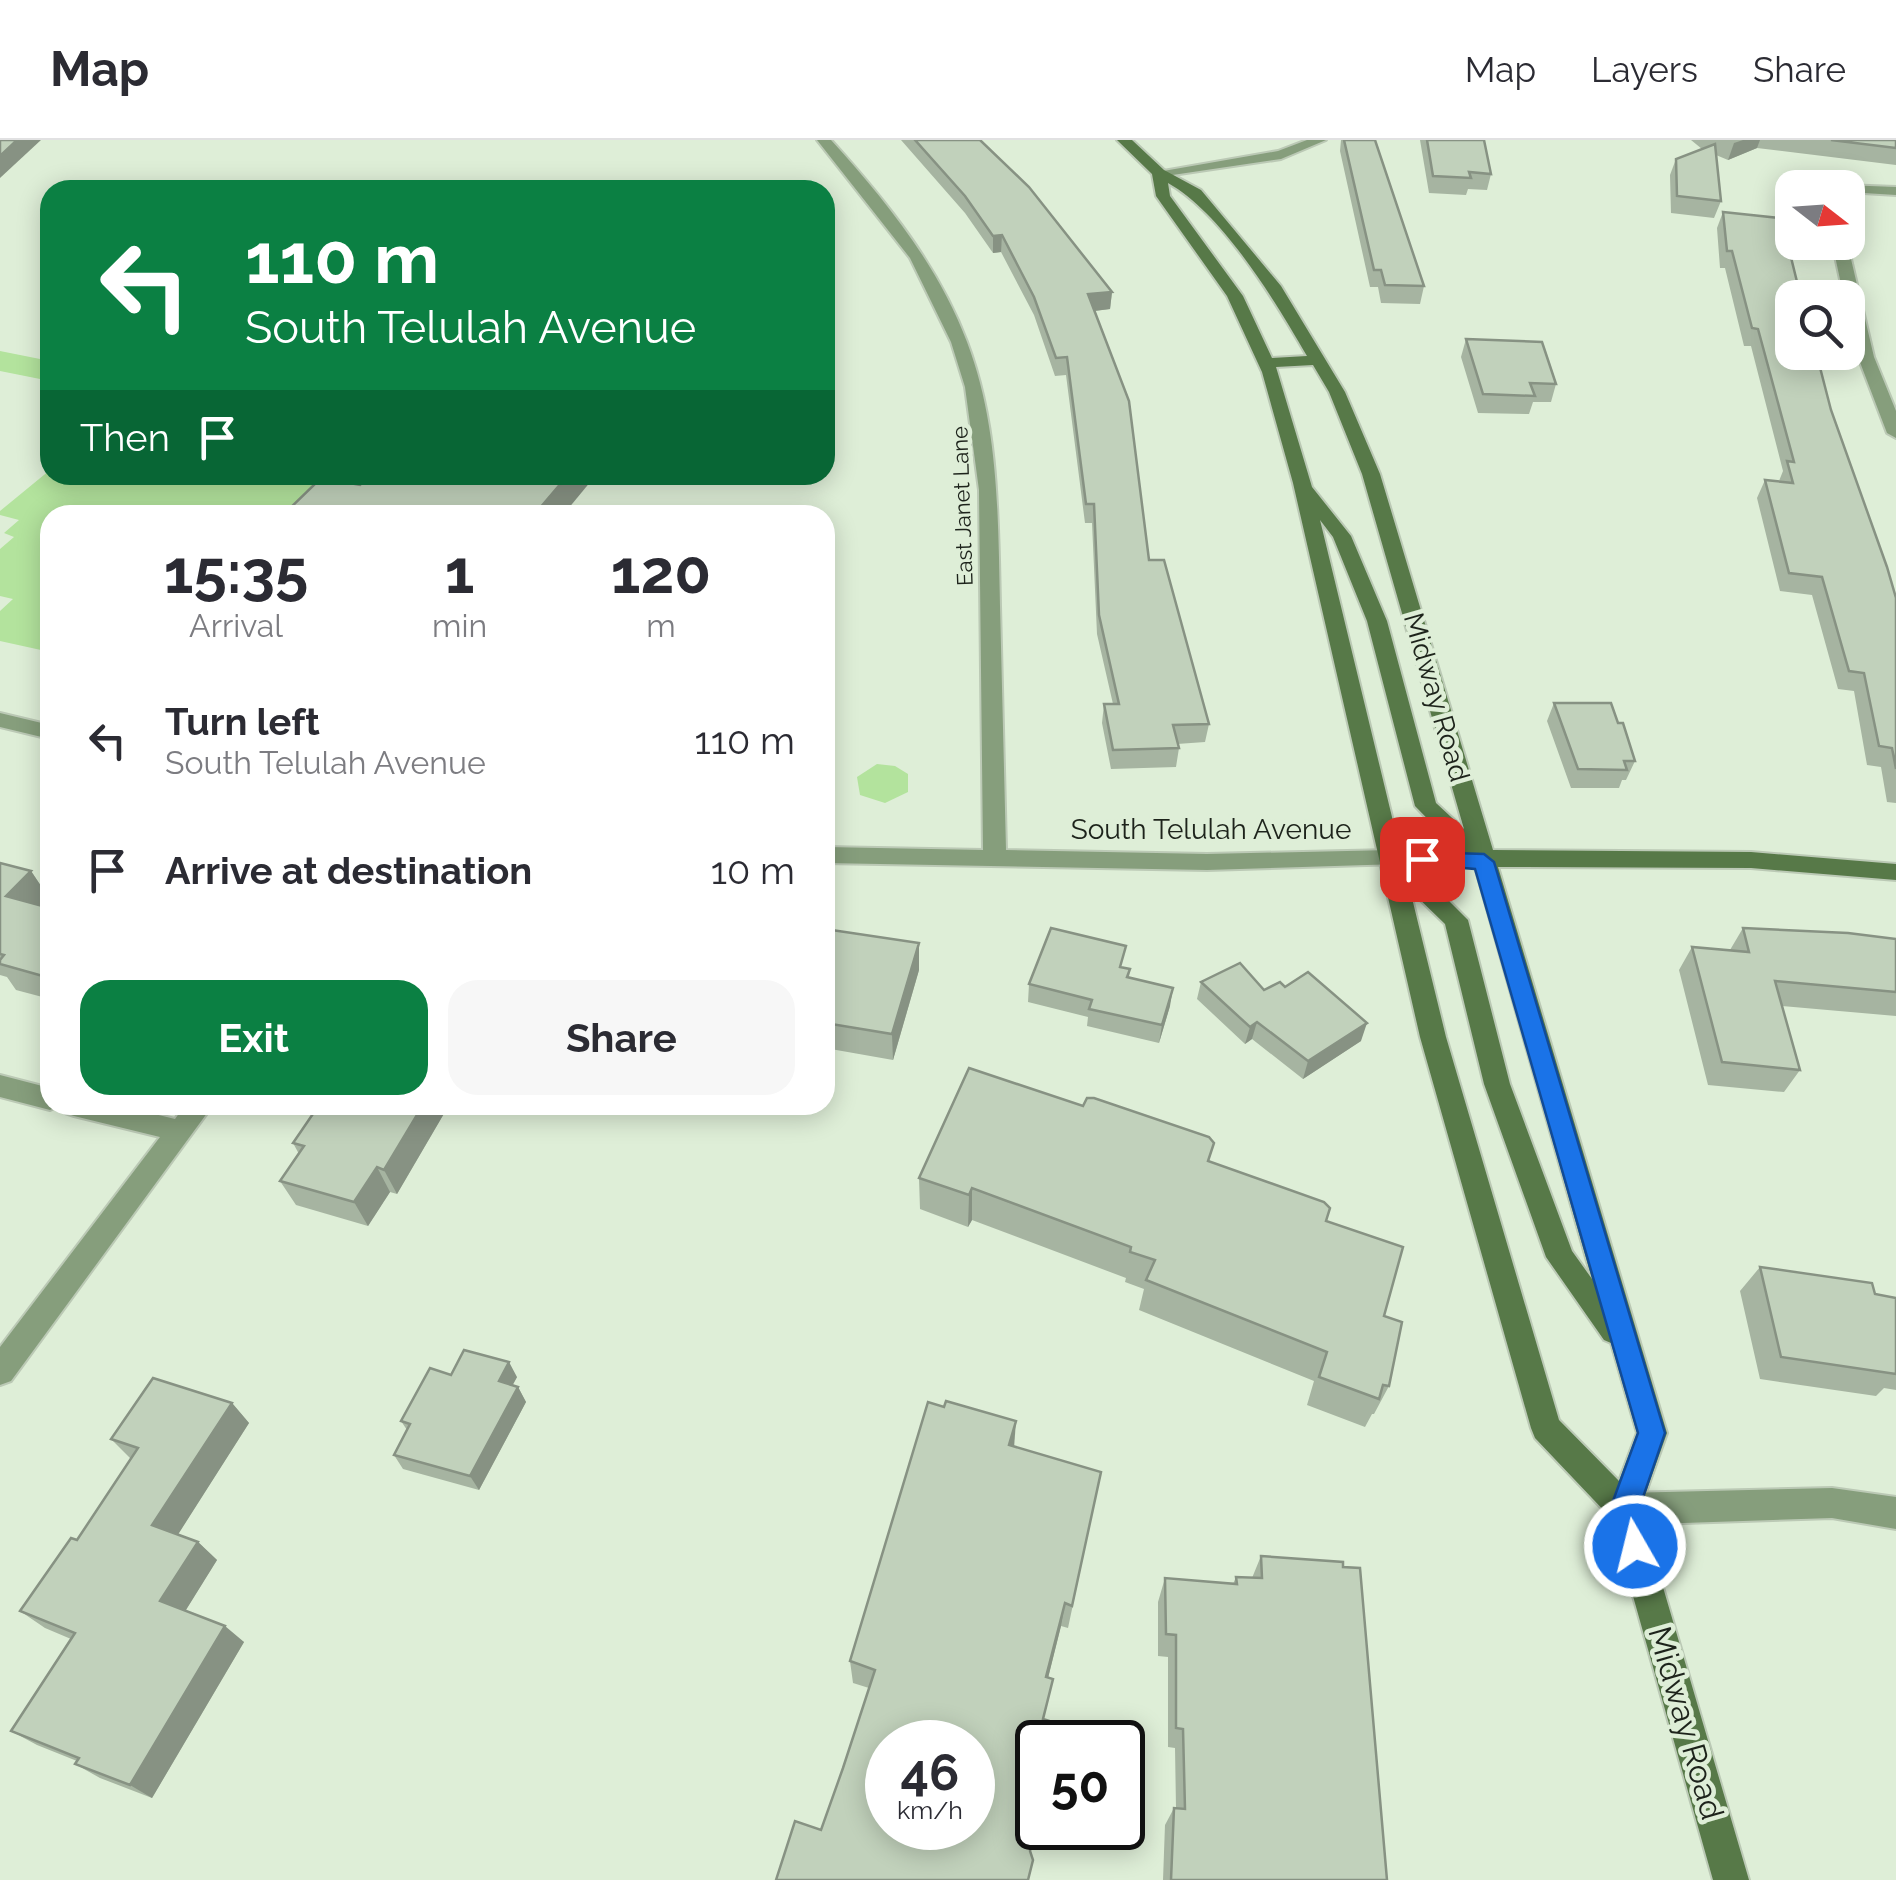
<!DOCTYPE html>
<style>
body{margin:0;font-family:Raleway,sans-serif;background:#f7f7f7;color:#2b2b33;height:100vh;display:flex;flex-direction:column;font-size:38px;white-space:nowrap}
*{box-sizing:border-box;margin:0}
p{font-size:32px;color:#7c7c81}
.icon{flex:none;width:55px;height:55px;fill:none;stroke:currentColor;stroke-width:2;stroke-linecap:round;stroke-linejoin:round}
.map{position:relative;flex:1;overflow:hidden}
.drawer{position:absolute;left:40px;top:365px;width:795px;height:610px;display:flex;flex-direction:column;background:#fff;border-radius:30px;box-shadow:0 5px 25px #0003}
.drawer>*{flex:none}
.guide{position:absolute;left:40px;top:40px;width:795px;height:305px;border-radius:30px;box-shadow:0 5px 25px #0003;background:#0b8043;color:#fff;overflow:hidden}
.needle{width:65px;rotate:107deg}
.tools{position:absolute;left:1775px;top:30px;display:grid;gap:20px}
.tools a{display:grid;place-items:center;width:90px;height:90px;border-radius:20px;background:#fff;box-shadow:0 5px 25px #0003;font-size:50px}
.speed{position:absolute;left:865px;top:1580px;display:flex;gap:20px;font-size:50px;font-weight:700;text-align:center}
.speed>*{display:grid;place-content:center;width:130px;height:130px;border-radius:50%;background:#fff;box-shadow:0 5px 25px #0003;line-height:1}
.speed small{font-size:25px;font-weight:400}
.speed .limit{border:5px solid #111;border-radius:15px;background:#fff;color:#111}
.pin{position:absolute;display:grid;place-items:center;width:85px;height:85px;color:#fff;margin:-42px;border-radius:20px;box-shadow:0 5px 15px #0006}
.me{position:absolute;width:110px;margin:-55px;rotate:352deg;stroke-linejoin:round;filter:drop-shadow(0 0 8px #0008)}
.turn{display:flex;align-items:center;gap:35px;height:210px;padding:0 40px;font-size:45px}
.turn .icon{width:130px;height:130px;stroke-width:2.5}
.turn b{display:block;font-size:70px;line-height:85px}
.then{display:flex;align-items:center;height:95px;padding:0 40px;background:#0003;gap:20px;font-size:38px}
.eta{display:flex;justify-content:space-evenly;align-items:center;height:170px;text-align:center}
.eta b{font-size:60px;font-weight:700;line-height:70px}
.action{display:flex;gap:20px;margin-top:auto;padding:20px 40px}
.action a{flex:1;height:115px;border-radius:30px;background:#0b8043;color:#fff;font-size:40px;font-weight:700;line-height:115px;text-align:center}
.action a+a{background:#f7f7f7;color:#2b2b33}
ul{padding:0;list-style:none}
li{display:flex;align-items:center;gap:30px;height:130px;padding:0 40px}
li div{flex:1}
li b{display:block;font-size:38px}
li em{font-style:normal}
header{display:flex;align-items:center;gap:60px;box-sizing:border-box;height:140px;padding:0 50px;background:#fff;border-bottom:2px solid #e1e1e2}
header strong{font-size:48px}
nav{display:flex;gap:55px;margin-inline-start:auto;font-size:35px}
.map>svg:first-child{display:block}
.green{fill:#b3e39d}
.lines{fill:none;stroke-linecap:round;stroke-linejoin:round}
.street-casing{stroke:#bbc9b5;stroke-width:4}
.secondary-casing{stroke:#bbc9b5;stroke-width:4}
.street{fill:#869e7c;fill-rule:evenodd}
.secondary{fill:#577948;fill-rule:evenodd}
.wall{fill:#a6b4a1}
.shaded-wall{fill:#879283}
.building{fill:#c1d1bb;stroke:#879283;stroke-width:2.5;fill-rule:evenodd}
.route{fill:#1a73e8;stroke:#114b97;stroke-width:2.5}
.labels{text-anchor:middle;stroke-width:9;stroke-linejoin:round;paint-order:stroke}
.far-street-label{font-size:22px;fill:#1d231b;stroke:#deeed7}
.street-label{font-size:28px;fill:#1d231b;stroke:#deeed7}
.near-street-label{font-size:32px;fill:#1d231b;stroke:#deeed7}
</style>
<header>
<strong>Map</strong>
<nav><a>Map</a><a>Layers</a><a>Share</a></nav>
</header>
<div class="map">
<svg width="1896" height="1740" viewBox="0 0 1896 1740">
<rect width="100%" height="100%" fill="#deeed7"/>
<g class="green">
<path d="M0,211L50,221V241L0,231Z"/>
<path d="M50,330V335H325L361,342L380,335L320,375H50V512L0,501V471L13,459L0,456V409L14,397L4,393L19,380L0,375V371Z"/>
<path d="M877,624L895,626L908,634V652L885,663L860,655L857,637Z"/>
</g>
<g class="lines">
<g class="street-casing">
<g id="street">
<path d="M817,0H831C886,61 938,125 967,202C999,286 998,376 1000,466C1002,547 1004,629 1006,710L1207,714L1391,710L1402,718L1399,724L1207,730L825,723V707L983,710L979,350L965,247L951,202L910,118Z"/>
<path d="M1307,0H1326L1281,19L1159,37L1152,33L1278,11Z"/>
<path d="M1843,45L1896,47V55L1848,52Z"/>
<path d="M1832,102H1847L1874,217L1896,271V298L1887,293L1858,217L1848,158H1844Z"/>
<path d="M0,573L50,585V599L0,587Z"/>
<path d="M0,935L50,948V965H60L50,970L0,957Z"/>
<path d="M61,965H118L175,979L185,965H213L11,1241L0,1245V1207L160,997L74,976L65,973Z"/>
<path d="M1832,1348L1896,1357V1389L1832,1378L1624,1385L1613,1380L1608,1369L1613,1358L1624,1353Z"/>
</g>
</g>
<g class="secondary-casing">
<path id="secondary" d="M1117,0H1132L1164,30L1201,50L1281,146L1345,252L1380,334L1493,710L1751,712L1896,724V740L1751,728L1498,727L1667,1293L1640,1369L1749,1740H1713L1611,1378L1535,1298L1531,1288L1420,897L1293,343L1262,232L1227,156L1156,56L1152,34ZM1168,43C1223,74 1275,161 1307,216L1272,218L1243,156L1170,56ZM1313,225L1329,252L1362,334L1464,689L1436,663L1387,481L1351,396L1312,347L1276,227ZM1320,380L1333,397L1367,481L1415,666L1458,710H1400ZM1414,726L1475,727L1592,1139L1572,1111L1510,944L1468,780ZM1410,750L1445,784L1484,944L1546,1117L1604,1200L1611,1203L1637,1293L1619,1341L1559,1280L1446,897Z"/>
</g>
<use href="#street" class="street"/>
<use href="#secondary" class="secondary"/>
</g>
<g class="wall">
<path d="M901,0H980L1112,152L1110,169L1094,171L1149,420L1209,584L1205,602L1177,604L1179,608L1176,627L1111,629L1102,583L1104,564H1113L1097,494L1092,383H1085L1066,235L1055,236L1034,175L1001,112L993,113L965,73Z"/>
<path d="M1341,0H1375L1424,146L1420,164L1381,163L1378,147H1370L1340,11Z"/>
<path d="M1420,0H1484L1491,34L1487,50L1468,49L1466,55L1429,53Z"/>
<path d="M1691,0H1896V25L1757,8L1728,20L1716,15L1721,61L1714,78L1671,73L1670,35L1676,19L1702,9Z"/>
<path d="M1723,72L1831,270L1896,458V663L1887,662L1881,627L1867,625L1854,551L1838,549L1812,455L1780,451L1757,358L1765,340L1779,341L1783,331L1751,206H1744L1725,128H1720L1717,88Z"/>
<path d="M1466,199L1556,244L1551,262H1533L1529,274L1478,273L1461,217Z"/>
<path d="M631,335H681L675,343Z"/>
<path d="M1554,563L1635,621L1626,640H1622L1619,648H1571L1547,581Z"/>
<path d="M0,723L31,731L49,758L42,765L50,768V859L16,850L7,837L0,835Z"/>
<path d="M1743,788L1896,799V876L1782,866L1800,930L1784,952L1708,945L1679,830L1692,807L1730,810Z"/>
<path d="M825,789L919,830L893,920L825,908Z"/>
<path d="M1123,827L1130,829L1129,837L1170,866L1159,903L1087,886L1088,877L1028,862L1029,844Z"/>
<path d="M1201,842L1264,850L1285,847L1361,901L1303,939L1252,899L1245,904L1197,859Z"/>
<path d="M449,965L397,1054L390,1052L368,1086L296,1065L280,1041L299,1014L293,1003Z"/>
<path d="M1210,1021L1326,1081L1384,1176L1389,1246L1374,1274H1372L1365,1287L1307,1265L1314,1241L1139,1170L1144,1149L1125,1142L1126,1138L972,1080L968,1087L920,1069L919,1038Z"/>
<path d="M1760,1127L1896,1158V1250L1884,1248L1876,1256L1760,1239L1740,1151Z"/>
<path d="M451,1235L517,1237L512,1245L518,1247L526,1262L479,1350L403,1329L394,1315L407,1290L401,1281Z"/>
<path d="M232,1263L249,1283L178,1394L198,1402L217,1420L185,1471L244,1502L152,1658L100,1638L75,1624L77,1621L37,1605L11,1591L71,1499L45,1488L20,1471L77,1400L131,1319L111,1299Z"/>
<path d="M1014,1307L1101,1332L1068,1488L1061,1486L1048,1538L1053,1539L1038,1602L1030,1712L821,1690L843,1628L869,1548L853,1543L850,1521Z"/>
<path d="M1261,1416L1387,1740H1163L1165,1685L1174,1668H1176L1175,1608L1168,1607V1517L1158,1516V1462L1165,1438L1233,1444L1236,1437L1252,1438Z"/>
</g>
<g class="shaded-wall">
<path d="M17,0H41L0,38V16Z"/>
<path d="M1743,0H1760L1757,8L1728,20L1734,3Z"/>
<path d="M1002,95L1001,112L993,113V96Z"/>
<path d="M1112,152L1110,169L1086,172L1088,154Z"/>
<path d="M568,335H596L563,375H534Z"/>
<path d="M31,731L49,758L25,783L6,756Z"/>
<path d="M919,803V830L893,920L892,894Z"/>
<path d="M1173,848L1170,866L1159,903L1162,885Z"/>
<path d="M1257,882L1252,899L1245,904L1250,887Z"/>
<path d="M1367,883L1361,901L1303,939L1308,921Z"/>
<path d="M423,965H449L397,1054L384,1030Z"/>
<path d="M377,1027L390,1052L368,1086L354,1062Z"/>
<path d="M972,1048V1080L968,1087L969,1055Z"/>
<path d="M509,1222L517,1237L507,1256L499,1241Z"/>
<path d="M518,1247L526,1262L479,1350L470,1336Z"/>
<path d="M232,1263L249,1283L172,1404L152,1385Z"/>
<path d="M1016,1281L1014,1308L1009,1305Z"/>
<path d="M198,1402L217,1420L181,1478L160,1461Z"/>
<path d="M1065,1463L1061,1486L1043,1558L1046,1537Z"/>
<path d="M225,1486L244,1502L152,1658L130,1645Z"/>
</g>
<g class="building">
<path d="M0,0H17L0,16Z"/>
<path d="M915,0H980L1029,47L1112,152L1088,154L1129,261L1149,420H1164L1209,584L1173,585L1179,608L1113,610L1104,564H1119L1099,475L1094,364H1086L1067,217L1056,218L1034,157L1002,95L993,96L965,56Z"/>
<path d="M1344,0H1375L1424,146L1385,145L1381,130H1374Z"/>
<path d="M1427,0H1484L1491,34L1469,32L1471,38L1433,36Z"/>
<path d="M1831,0H1896V8Z"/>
<path d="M1715,4L1721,61L1677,56L1676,19Z"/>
<path d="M1723,72L1779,78L1783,85L1801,158H1792V212H1816L1831,270L1887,427L1896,458V629L1892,608L1879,606L1864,533L1849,531L1822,437L1789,433L1765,340L1793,343L1787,321L1794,322L1758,189L1752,188L1732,111H1727Z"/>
<path d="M1466,199L1542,202L1556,244L1530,243L1535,256L1483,254Z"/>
<path d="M370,335H568L534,375H283L321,338L360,345Z"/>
<path d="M1554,563H1611L1618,583H1623L1635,621H1624L1627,630L1578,629Z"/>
<path d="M0,723L31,731L6,756L50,768V838L0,824V820L4,815L0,814Z"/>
<path d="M1051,788L1126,806L1120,827L1130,829L1127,837L1173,848L1162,885L1089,869L1092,860L1029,844Z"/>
<path d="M1743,788L1848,793L1896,799V852L1775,841L1800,930L1722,922L1692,807L1749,812Z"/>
<path d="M825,789L919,803L892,894L825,883Z"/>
<path d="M1240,823L1264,850L1280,842L1285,847L1308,832L1367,883L1308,921L1257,882L1250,887L1201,842Z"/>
<path d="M969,928L1083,966L1087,958H1094L1209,997L1214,1003L1208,1021L1324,1062L1330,1068L1326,1081L1403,1107L1384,1176L1402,1182L1389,1246L1383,1245L1379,1259L1319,1237L1327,1212L1146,1140L1155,1120L1130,1112L1131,1107L972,1048L969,1055L919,1038Z"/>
<path d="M319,965H423L384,1030L377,1027L354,1062L280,1041L304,1006L293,1003Z"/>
<path d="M1760,1127L1872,1143L1875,1154L1896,1158V1234L1781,1217Z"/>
<path d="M464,1210L509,1222L499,1241L518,1247L470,1336L394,1315L410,1284L401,1281L430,1228L451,1235Z"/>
<path d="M153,1238L232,1263L152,1385L198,1402L160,1461L225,1486L130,1645L75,1624L79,1618L11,1591L75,1493L20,1471L71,1398L77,1400L138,1308L111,1299Z"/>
<path d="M946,1261L1016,1281L1009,1305L1101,1332L1072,1466L1065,1463L1046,1537L1053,1539L1043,1579L1062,1585L1060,1590L1067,1593L1065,1602H1038V1679L1030,1711L1033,1720L1028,1740H776L795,1681L821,1690L843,1628L875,1530L850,1521L928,1262L944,1267ZM888,1602H972V1688H888Z"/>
<path d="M1261,1416L1343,1422V1427L1360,1428L1387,1740H1171L1174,1668L1185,1669L1183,1589L1176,1588V1495L1166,1494L1165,1438L1237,1444L1236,1437L1262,1438Z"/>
</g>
<path class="route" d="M1422,712L1484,714L1494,722L1665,1293L1639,1369L1649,1406L1645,1416L1635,1421L1624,1416L1610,1369L1638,1293L1475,729L1414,724L1411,719Z"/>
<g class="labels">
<g class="far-street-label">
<text transform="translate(962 366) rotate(-92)" y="8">East Janet Lane</text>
</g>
<g class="street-label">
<text transform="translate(1437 557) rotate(74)" y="10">Midway Road</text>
<text x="1211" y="699">South Telulah Avenue</text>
</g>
<g class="near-street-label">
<text transform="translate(1686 1583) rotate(74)" y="11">Midway Road</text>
</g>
</g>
</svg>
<div class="tools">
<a><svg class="needle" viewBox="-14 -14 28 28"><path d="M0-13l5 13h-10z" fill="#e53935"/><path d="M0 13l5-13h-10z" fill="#7c7c81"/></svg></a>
<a><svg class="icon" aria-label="search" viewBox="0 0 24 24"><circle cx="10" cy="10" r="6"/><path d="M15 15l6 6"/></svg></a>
</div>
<div class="speed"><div>46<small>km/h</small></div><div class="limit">50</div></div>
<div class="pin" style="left:1422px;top:719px;background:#d93025"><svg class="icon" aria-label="arrive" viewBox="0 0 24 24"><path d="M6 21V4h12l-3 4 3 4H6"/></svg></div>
<svg class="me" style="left:1635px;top:1406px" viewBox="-20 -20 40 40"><circle r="17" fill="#1a73e8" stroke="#fff" stroke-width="3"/><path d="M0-11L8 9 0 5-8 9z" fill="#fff"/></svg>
<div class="guide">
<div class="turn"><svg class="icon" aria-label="left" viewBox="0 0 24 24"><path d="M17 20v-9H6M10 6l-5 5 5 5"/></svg><div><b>110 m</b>South Telulah Avenue</div></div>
<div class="then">Then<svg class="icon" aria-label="arrive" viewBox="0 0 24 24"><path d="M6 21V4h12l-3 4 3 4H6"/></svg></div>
</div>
<section class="drawer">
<div class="eta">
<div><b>15:35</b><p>Arrival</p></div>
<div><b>1</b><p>min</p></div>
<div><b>120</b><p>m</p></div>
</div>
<ul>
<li><svg class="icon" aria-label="left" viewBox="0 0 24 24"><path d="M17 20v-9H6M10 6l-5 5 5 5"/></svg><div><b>Turn left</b><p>South Telulah Avenue</p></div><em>110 m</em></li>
<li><svg class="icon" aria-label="arrive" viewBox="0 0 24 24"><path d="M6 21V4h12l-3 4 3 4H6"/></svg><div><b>Arrive at destination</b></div><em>10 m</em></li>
</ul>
<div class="action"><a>Exit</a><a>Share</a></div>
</section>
</div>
